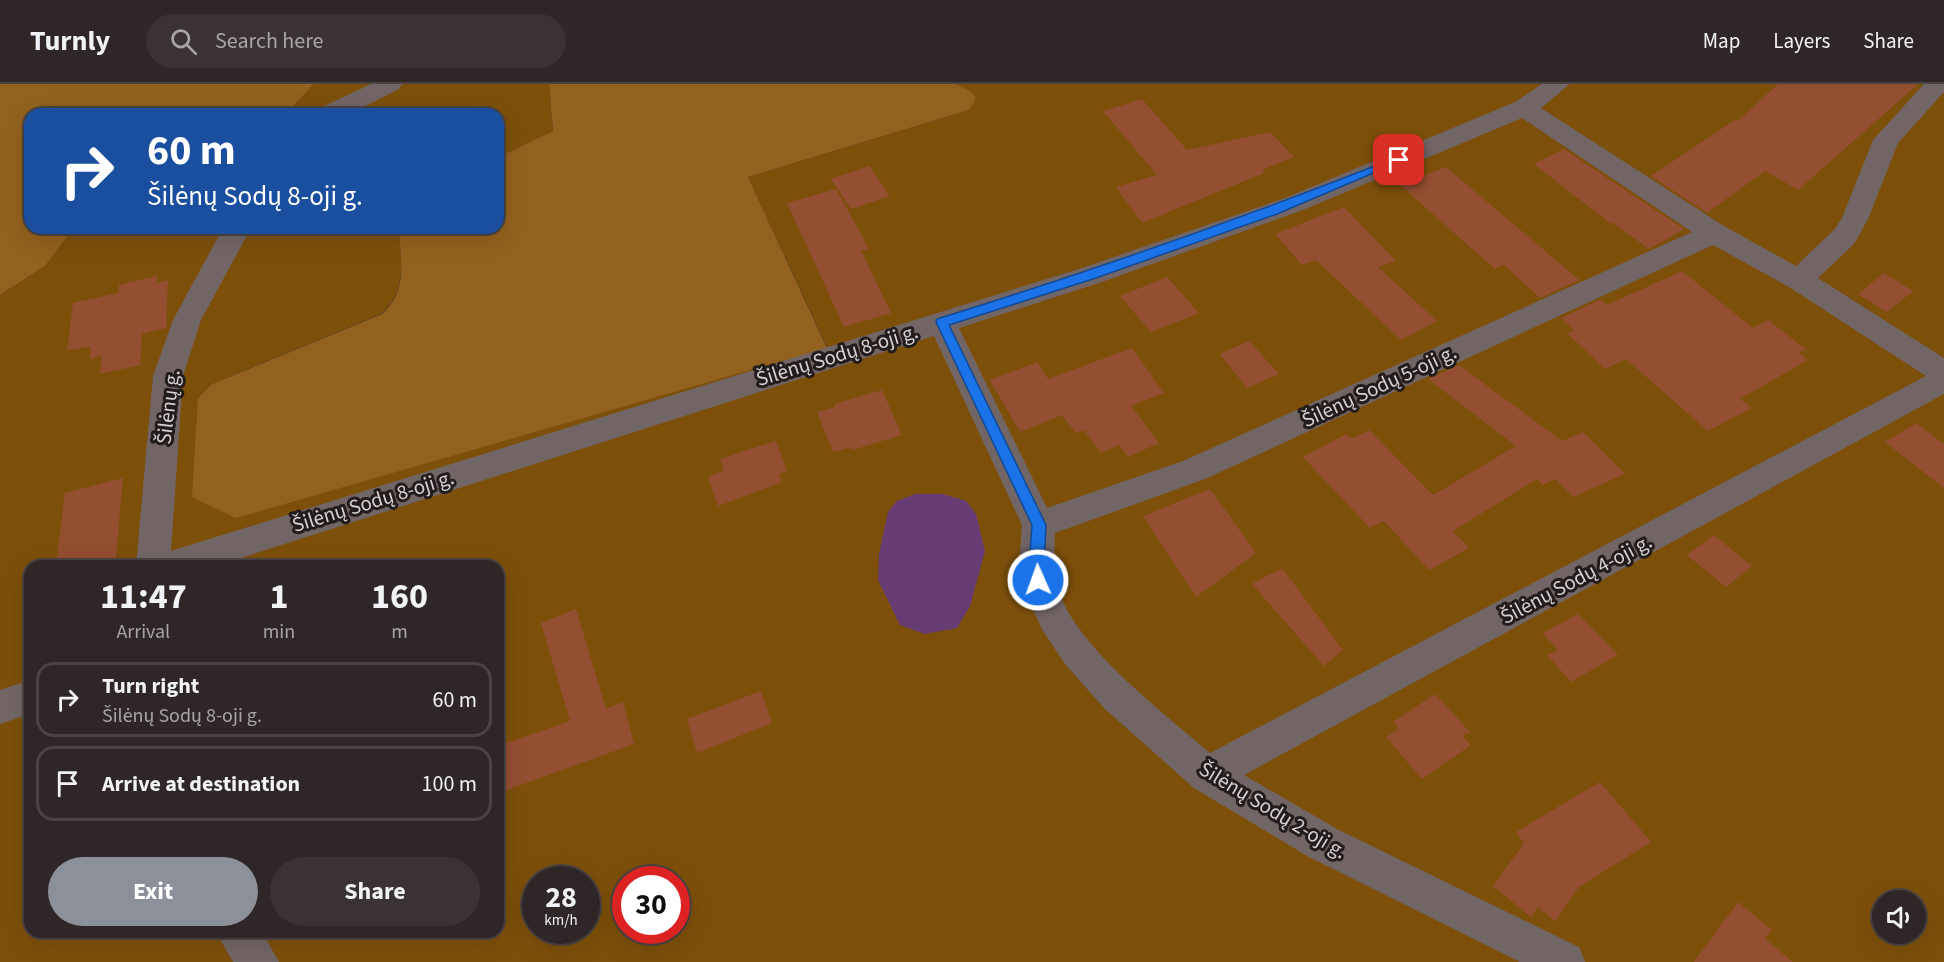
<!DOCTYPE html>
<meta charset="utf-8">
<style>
body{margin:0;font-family:"Source Sans 3",sans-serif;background:#3b3233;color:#f1f3f6;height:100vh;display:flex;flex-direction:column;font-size:22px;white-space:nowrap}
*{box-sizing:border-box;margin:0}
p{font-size:20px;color:#a7a5a7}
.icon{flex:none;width:33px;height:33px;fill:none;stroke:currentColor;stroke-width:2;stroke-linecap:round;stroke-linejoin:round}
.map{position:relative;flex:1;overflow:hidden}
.side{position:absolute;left:24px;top:476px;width:480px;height:378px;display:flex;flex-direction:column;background:#2f2627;border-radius:18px;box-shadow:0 6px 24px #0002,0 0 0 2px #4a4344}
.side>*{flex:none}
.banner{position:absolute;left:24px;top:24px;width:480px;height:126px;border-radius:18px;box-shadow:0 6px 24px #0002,0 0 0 2px #4a4344;background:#1a4fa0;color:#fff;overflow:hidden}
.tools{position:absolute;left:1872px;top:806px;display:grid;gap:12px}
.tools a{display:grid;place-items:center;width:54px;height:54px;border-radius:50%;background:#2f2627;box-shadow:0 6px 24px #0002,0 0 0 2px #4a4344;font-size:30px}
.speed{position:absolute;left:522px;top:782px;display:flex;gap:12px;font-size:30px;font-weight:700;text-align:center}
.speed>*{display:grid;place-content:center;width:78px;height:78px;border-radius:50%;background:#2f2627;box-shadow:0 6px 24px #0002,0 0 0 2px #4a4344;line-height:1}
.speed small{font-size:15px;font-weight:400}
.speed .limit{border:9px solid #d22;background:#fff;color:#111}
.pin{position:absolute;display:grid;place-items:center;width:51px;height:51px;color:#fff;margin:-26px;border-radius:12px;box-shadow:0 3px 9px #0006}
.me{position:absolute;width:66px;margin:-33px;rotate:358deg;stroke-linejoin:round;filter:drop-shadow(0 0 4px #0008)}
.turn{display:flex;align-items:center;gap:21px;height:126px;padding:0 24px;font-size:27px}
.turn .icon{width:78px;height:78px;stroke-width:2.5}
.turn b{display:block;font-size:42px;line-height:51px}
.eta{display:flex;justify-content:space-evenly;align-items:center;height:102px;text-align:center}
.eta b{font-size:36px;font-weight:700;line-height:42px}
.primary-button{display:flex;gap:12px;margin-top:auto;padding:12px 24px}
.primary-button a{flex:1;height:69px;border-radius:36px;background:#8c9099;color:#fff;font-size:24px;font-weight:700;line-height:69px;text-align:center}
.primary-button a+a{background:#3b3233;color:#f1f3f6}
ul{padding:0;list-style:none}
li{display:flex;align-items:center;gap:18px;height:75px;margin:0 12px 9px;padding:0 12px;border:3px solid #4a4344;border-radius:18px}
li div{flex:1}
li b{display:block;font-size:22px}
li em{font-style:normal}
header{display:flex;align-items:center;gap:36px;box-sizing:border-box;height:84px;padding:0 30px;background:#2f2627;border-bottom:2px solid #4a4344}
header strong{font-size:28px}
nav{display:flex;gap:33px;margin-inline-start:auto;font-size:21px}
.search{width:420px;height:54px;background:#3b3233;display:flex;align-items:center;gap:15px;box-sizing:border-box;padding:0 21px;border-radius:33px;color:#a7a5a7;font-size:22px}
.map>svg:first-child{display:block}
.green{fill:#7d500a;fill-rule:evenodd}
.forest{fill:#92611d}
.water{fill:#673c74}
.building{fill:#944e31}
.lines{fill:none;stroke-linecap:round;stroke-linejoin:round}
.minor{fill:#726566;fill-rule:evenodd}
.route{fill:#1a73e8;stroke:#114b97;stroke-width:1.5}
.labels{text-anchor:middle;stroke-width:6;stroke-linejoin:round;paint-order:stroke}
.street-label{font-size:21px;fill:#d7d0d0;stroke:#221c1d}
</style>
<header>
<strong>Turnly</strong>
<div class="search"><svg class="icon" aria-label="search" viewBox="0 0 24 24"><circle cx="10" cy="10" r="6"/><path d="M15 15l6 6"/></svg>Search here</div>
<nav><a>Map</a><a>Layers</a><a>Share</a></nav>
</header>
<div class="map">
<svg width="1944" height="878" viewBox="0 0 1944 878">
<rect width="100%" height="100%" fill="#3f3334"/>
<g class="green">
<path d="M314,0H549L553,47L498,73V30H286Z"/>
<path d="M956,0H1944V878H0V211L45,182L74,144H399C400,179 409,204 381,230L212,300L198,314L827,263L748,93L969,26L971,7ZM30,482H498V848H30ZM536,795H586V846H536ZM626,795H676V846H626ZM1882,816H1916V849H1882Z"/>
</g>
<g class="forest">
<path d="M0,0H314L286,30H30V144H74L45,182L0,211Z"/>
<path d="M549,0H956L971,7L976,14L969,26L748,93L827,264L236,434L192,413L198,314L212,300L382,230C409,204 400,179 399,144H498V73L553,47Z"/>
</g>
<path class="water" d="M915,410H943L966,417L976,430L985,467L970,522L957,544L925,550L900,541L878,496L879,470L888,428L897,417Z"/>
<g class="building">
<path d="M1778,0H1918L1798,106L1765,87L1707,129L1651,92L1735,36L1738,37Z"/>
<path d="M1142,15L1187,66L1270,48L1294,73L1262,86L1264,89L1142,139L1116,103L1157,91L1103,27Z"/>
<path d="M1564,65L1684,145L1649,165L1613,139L1611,140L1534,80Z"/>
<path d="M869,82L890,112L851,125L831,95Z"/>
<path d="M1446,83L1564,183L1579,196L1540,214L1504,181L1495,185L1400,101Z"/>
<path d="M836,105L869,165L861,167L891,229L844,243L787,119Z"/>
<path d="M1344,123L1396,177L1378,183L1437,237L1401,256L1316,176L1302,181L1275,150Z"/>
<path d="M1682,187L1753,244L1768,236L1806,265L1799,269L1808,276L1740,315L1752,324L1708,347L1626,275L1605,285L1567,249L1574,246L1561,234L1601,215L1607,221Z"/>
<path d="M1884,189L1913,207L1887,228L1858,210Z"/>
<path d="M157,192V199L168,196L166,244L142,250L140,281L100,290L102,272L90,275L91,262L67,267L73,219L118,209L119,201Z"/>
<path d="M1167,193L1199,229L1151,248L1120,212Z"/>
<path d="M1249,257L1279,290L1247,304L1220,270Z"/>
<path d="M1132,264L1164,309L1131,322L1159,359L1128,373L1119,361L1101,369L1084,346L1076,349L1062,331L1020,348L990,296L1037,278L1048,295Z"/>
<path d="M1459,281L1562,357L1583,348L1625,390L1573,413L1556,395L1543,401L1537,395L1453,447L1469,464L1429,486L1384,437L1370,444L1303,373L1346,350L1352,355L1369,346L1433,411L1516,362L1428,295Z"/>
<path d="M882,306L902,351L852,366L851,363L833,368L817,328L835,323L834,320Z"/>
<path d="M1916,339L1944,360V404L1885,358Z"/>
<path d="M776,357L787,387L779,390L782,398L718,422L708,393L724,387L720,375Z"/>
<path d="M123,394L115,482H56L65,409Z"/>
<path d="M1210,405L1256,469L1196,513L1143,432Z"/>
<path d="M1714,451L1752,482L1726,503L1687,471Z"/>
<path d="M1282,484L1343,566L1324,582L1252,500Z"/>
<path d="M576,525L606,625L623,618L634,660L498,709V662L570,637L541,539Z"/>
<path d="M1578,530L1618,571L1571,598L1547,571L1558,566L1543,549Z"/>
<path d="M761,607L772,639L697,669L687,635Z"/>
<path d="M1435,610L1470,648L1463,652L1471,661L1422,695L1386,653L1399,645L1393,638Z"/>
<path d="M1600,698L1651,758L1579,803L1555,837L1538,823L1531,833L1493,802L1524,759L1516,748Z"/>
<path d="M1738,818L1772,846L1765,855L1793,878H1694Z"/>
</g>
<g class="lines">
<g class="minor">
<path d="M371,0H402L399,5L349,30H317L320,24Z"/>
<path d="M1542,0H1570L1541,24L1724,142L1796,182L1834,146L1842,134L1873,56L1924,0H1944V8L1898,59L1868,135L1854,160L1818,194L1944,274V310L1244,691L1337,745L1579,863L1585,878H1520L1309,773L1194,704L1105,625L1065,580L1043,547L1027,514L1019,482L1022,441L934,252L216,482H136L153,292L173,236L223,144H251L201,236L183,292L171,467L1079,185L1285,114L1515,18ZM1522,34L1692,148L1183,377L1047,424L959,244L1099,199L1303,126ZM1713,161L1789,203L1926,292L1210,669C1165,630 1083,568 1061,513C1053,492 1054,471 1055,449L1205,395Z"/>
<path d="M30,596V630L0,640V606Z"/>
<path d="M216,848H262L279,878H233Z"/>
</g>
</g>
<path class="route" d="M1395,74L1404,76L1277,130L1093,195L949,241L1046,441L1043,501H1033L1029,482L1032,441L936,238L937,235C1092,187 1244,134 1395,74Z"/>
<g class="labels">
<g class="street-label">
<text transform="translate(837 271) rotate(-17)" y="7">Šilėnų Sodų 8-oji g.</text>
<text transform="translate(1379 302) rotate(-25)" y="7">Šilėnų Sodų 5-oji g.</text>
<text transform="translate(168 323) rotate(-83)" y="7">Šilėnų g.</text>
<text transform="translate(373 417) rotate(-17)" y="7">Šilėnų Sodų 8-oji g.</text>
<text transform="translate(1576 495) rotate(-28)" y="7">Šilėnų Sodų 4-oji g.</text>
<text transform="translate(1273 726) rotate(31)" y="7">Šilėnų Sodų 2-oji g.</text>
</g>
</g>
</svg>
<div class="tools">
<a><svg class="icon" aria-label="sound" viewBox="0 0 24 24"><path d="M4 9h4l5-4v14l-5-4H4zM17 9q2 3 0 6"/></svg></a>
</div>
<div class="speed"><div>28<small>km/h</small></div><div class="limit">30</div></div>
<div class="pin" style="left:1399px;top:76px;background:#d93025"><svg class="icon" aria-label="arrive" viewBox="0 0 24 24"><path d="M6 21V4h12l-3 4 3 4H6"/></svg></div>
<svg class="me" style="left:1038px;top:496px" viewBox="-20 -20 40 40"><circle r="17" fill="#1a73e8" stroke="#fff" stroke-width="3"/><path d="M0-11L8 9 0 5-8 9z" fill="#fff"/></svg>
<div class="banner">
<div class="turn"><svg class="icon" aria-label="right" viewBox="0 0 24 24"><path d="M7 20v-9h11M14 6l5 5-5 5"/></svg><div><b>60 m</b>Šilėnų Sodų 8-oji g.</div></div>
</div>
<section class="side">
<div class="eta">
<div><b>11:47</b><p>Arrival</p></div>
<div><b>1</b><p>min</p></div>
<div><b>160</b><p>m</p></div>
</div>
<ul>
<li><svg class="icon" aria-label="right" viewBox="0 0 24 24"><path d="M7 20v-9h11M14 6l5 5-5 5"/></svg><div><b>Turn right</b><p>Šilėnų Sodų 8-oji g.</p></div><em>60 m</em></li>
<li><svg class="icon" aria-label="arrive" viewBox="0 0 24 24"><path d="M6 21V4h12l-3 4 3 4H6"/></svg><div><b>Arrive at destination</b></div><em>100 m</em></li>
</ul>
<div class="primary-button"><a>Exit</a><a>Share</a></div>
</section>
</div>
